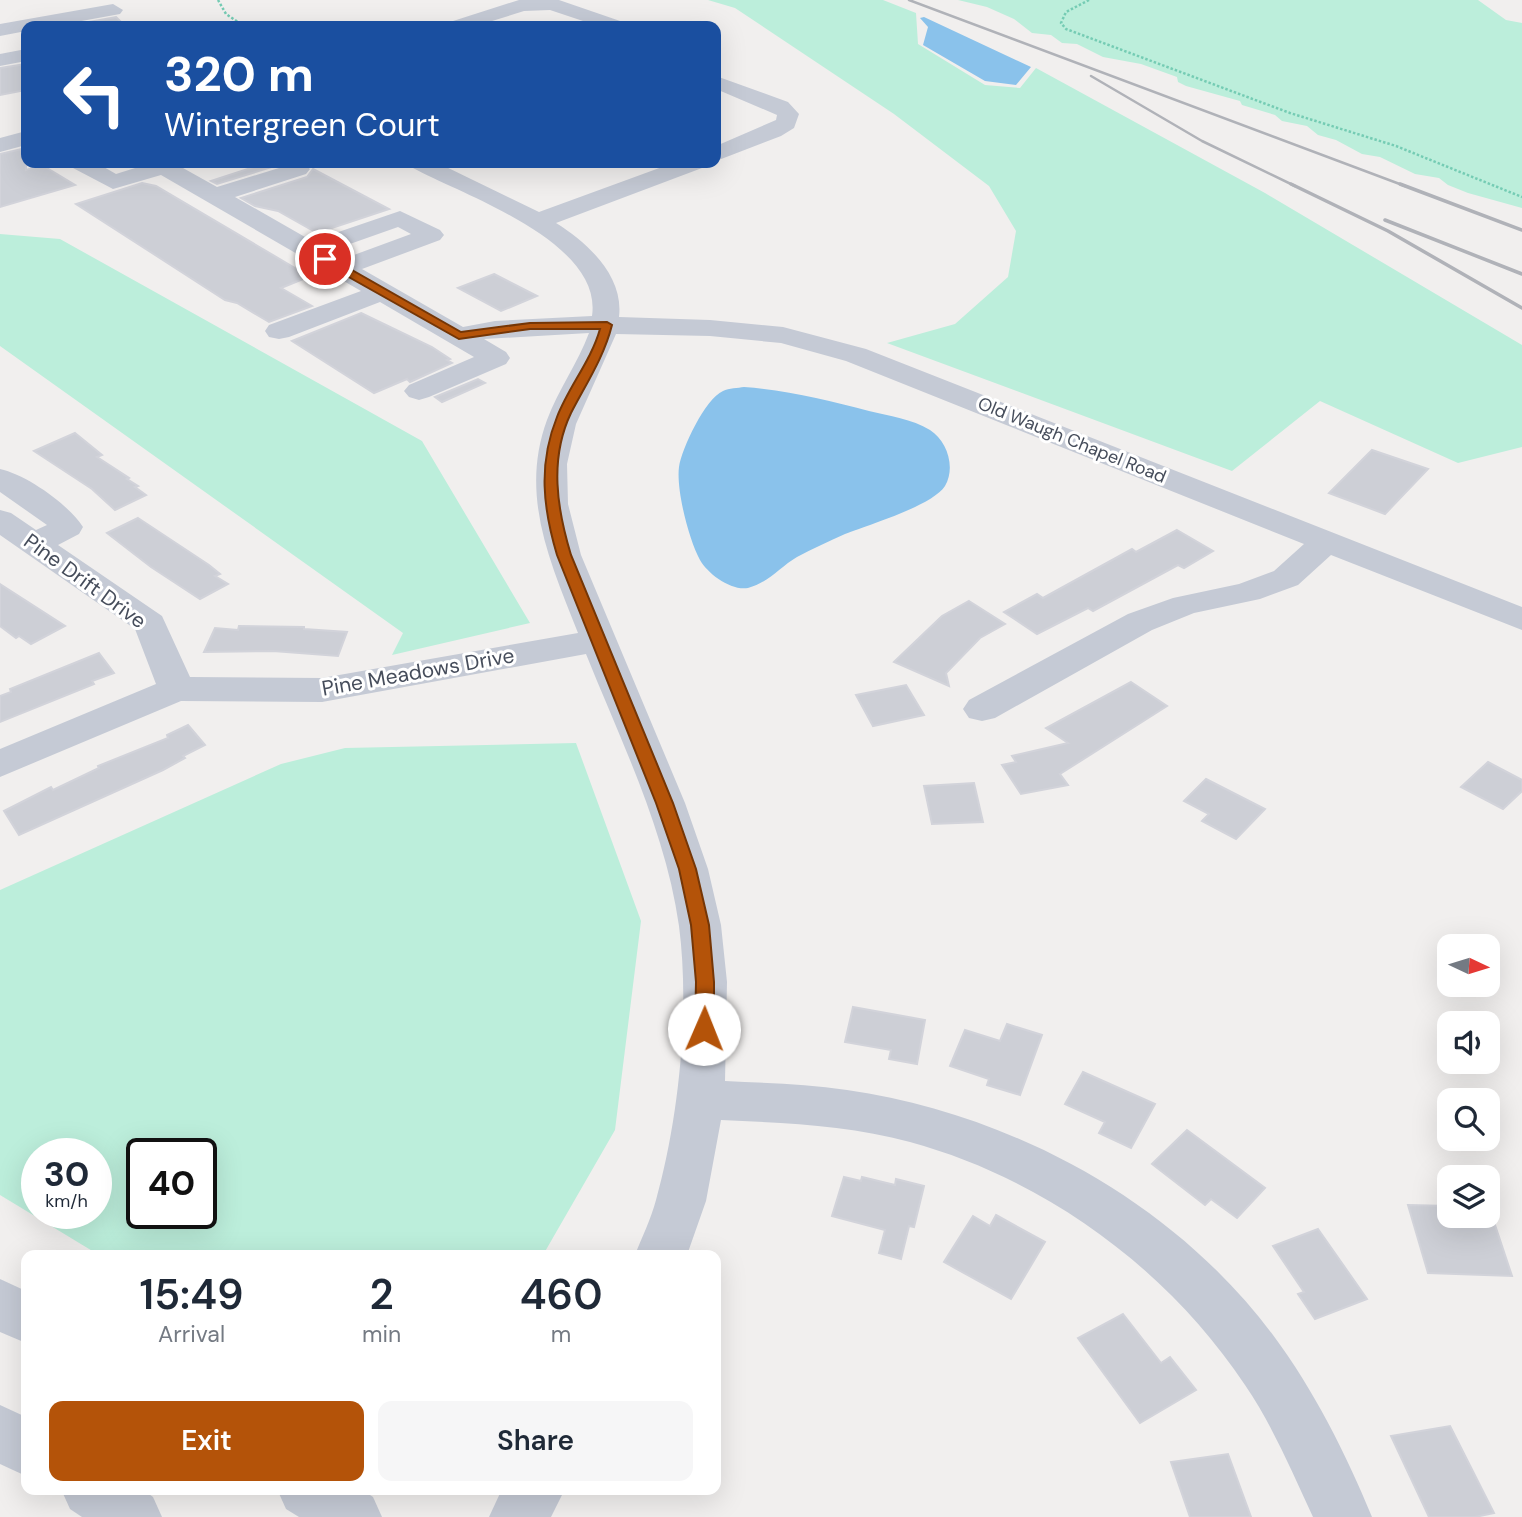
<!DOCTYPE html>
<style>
body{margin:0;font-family:"DM Sans",sans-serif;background:#f6f6f7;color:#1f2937;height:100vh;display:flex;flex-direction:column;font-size:26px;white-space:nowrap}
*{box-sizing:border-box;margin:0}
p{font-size:23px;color:#747a83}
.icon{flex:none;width:38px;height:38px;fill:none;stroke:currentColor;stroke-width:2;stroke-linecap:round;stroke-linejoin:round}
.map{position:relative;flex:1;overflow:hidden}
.sheet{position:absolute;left:21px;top:1250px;width:700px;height:245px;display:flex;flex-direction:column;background:#fff;border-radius:14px;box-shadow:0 7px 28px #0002}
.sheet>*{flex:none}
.guide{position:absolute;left:21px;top:21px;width:700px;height:147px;border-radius:14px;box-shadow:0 7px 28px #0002;background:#1a4fa0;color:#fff;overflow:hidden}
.needle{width:46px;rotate:94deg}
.controls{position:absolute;left:1437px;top:934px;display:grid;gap:14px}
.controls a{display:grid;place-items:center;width:63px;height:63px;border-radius:14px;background:#fff;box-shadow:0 7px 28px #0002;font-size:35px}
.speed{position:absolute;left:21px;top:1138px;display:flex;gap:14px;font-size:35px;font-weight:700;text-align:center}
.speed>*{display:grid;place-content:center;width:91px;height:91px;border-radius:50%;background:#fff;box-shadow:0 7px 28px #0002;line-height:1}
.speed small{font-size:18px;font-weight:400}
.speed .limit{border:4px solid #111;border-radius:10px;background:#fff;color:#111}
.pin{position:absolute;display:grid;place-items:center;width:60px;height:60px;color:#fff;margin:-30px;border:4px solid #fff;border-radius:50%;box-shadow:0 2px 7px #0007}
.me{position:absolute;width:77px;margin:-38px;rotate:1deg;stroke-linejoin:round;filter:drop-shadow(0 0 5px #0008)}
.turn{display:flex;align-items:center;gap:24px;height:147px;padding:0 28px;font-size:32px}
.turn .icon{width:91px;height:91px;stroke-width:2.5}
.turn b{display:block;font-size:49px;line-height:60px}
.eta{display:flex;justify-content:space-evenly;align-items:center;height:119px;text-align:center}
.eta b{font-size:42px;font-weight:600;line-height:49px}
.cta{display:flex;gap:14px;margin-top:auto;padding:14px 28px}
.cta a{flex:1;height:80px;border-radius:14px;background:#b45309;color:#fff;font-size:28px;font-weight:600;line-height:80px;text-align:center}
.cta a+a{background:#f6f6f7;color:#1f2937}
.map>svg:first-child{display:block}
.green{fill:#bceedb;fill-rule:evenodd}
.water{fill:#8ac2eb}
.building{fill:#cdcfd6;stroke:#d2d3da;stroke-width:2}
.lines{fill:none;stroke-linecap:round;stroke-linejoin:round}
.path{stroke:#75ccb4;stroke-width:2.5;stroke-dasharray:2.5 2;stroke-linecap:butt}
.minor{fill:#c5cad5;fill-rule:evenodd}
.rail-far1{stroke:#b0b2b8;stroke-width:2.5}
.rail{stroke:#b0b2b8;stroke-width:3.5}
.route{fill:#b45309;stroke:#753606;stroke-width:2}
.labels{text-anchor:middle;stroke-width:6;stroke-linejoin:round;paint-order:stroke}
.far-street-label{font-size:18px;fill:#464d5b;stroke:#fff}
.street-label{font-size:21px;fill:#464d5b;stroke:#fff}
</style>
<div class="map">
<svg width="1522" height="1517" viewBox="0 0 1522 1517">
<rect width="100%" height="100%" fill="#f1efee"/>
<g class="green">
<path d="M708,0H883L916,13L918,44L985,85L1020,88L1036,68L1265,193L1522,345V447L1458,463L1320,401L1232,471L887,343L955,324L1008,277L1016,231L989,186L894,114L735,8Z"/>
<path d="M958,0H1478L1506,20L1522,23V208L1468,193L1448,185L1439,178L1415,174L1380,157L1362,154L1336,140L1318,135L1307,126L1282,121L1275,115L1242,105L1240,101L1186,86L1178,82L1177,77L1141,64L1103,57L1077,44L1062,43L1051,35L1032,33L1014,19L987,7Z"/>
<path d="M0,234L60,239L422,441L530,623L392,655L403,633L0,346Z"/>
<path d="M576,743L641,921L615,1130L543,1255H99L0,1195V890L281,764L345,748ZM96,1153V1213H37V1153ZM201,1153V1213H142V1153Z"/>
</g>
<g class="water">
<path d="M924,17L1031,67L1016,85L985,81L923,45L928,27L920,18Z"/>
<path d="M744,387C787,390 828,400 869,411C889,416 912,419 930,430C947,441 956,467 945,486C932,506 868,525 845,534C829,541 812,549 797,557C780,567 768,583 748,588C731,591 708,574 700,560C689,540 676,490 679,467C682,448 705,399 723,391C729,388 738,388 744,387Z"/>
</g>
<g class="building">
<path d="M116,17L125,26H67Z"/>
<path d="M26,64V90L0,95V68Z"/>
<path d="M26,148V170L42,165L75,185L0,207V154Z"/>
<path d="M266,163H273L275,166L217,184L211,181Z"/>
<path d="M313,169L389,209L317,233L278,211L255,206L241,198L307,177Z"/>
<path d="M142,183L156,186L300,271L306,275L300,278L303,279L281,288L312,306L269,322L237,303L225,300L76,204Z"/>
<path d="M494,274L537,296L501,311L458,288Z"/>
<path d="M361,313L432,347L450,359L447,360L452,363L410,382L407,379L374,393L292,341Z"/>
<path d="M478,379L485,383L442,402L435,397Z"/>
<path d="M75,433L102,455L97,457L129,478L127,479L138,486L135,487L146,495L115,510L92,489L34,451Z"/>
<path d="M1372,450L1428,469L1385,514L1329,493Z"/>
<path d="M138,518L209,565L220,574L215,576L228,584L200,599L151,567L107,533Z"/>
<path d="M1177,530L1213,551L1184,568L1178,565L1093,611L1088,608L1037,634L1004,612L1037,594L1043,598L1132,549L1136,552Z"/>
<path d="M0,584L65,626L31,644L19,636L16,638L0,626Z"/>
<path d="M969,601L1005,624L980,638L946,673L949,686L894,662L942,616Z"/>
<path d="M239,626L304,627V629L347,632L338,656L273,651L204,652L215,628L238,630Z"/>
<path d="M99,653L114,673L92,681L94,684L0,722V696L11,692L10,689Z"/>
<path d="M1131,682L1167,706L1060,774L1068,785L1021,794L1002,765L1016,762L1012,756L1068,743L1046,728Z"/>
<path d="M906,685L924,715L873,726L856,695Z"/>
<path d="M188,725L205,745L183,756L185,758L163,770L19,835L4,811L51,787L53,790L99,768L98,766L168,738L167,735Z"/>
<path d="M1488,762L1522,780V791L1503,809L1461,787Z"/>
<path d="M1206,779L1265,809L1236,839L1202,821L1209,814L1184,801Z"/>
<path d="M974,783L983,822L932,824L924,786Z"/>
<path d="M853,1007L925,1020L917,1064L889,1059L891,1050L845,1042Z"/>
<path d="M1007,1024L1042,1035L1020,1095L987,1085L989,1079L950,1066L965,1030L1000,1041Z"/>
<path d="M1083,1072L1155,1104L1131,1148L1099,1133L1105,1122L1065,1104Z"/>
<path d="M1187,1130L1265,1188L1237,1218L1211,1199L1205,1205L1152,1164Z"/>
<path d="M844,1177L861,1181L862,1177L895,1185L896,1179L924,1186L914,1227L909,1226L901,1259L879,1253L885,1230L832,1216Z"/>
<path d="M1408,1205L1449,1206V1216H1457L1459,1224L1495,1225L1512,1276L1428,1273Z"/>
<path d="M996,1215L1045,1242L1011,1299L944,1262L973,1216L990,1226Z"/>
<path d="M1318,1229L1367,1299L1315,1319L1298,1294L1304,1292L1273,1246Z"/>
<path d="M1123,1314L1161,1363L1170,1357L1196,1390L1140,1423L1078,1338Z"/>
<path d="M1450,1426L1494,1513L1475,1517H1429L1391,1436Z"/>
<path d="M1228,1454L1251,1517H1190L1171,1462Z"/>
</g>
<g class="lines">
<g class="path">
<path d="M218,0L226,14L244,26"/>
<path d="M1089,0L1066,12L1061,23L1066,29L1290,113L1396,146L1522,197"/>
</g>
<g class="minor">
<path d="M519,0H559L623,22L626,26H598L550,10L524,11L476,26H447L450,22Z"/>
<path d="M113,4L123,10L120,14L54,26H26V31L0,36V24Z"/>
<path d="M26,49V61L0,66V54Z"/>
<path d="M716,76L788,102L799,114L794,128L781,136L716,161V146L776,120L777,115L716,89Z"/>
<path d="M26,131V145L0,152V138Z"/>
<path d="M69,163H97L116,174L151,163H186L183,168L217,187L279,168L276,163H304L310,169L306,174L235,197L312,241L400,211L440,230L444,235L440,240L362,269L463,327L495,321L592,316C603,242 465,196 413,168L410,163H438L539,212L673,163H705L702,168L556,223C588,243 624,276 619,317L710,320L783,327L866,349L1522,607V630L1331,555L1298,585L1260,599L1194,613L1152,630L995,718L982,721L969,718L963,709L969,700L1128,614L1173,598L1239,584L1274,571L1304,544L846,361L781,343L710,336L616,334L576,424L567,464L568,504L581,555L685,803L708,869L721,925L727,982L725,1081C766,1083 806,1084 847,1090C1012,1114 1173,1201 1273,1335C1314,1390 1346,1454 1372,1517H1313C1292,1472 1273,1426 1245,1385C1167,1268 1045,1179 910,1142C848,1125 784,1123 721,1120L706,1201L687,1255H635C642,1237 651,1219 656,1200C679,1118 690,1010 679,926C666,832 621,741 586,654L322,702L181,701L0,777V749L156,684L135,629L0,535V510L11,513L36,530L47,525L0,492V469C27,475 68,504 83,527L79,534L58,545L162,616L190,677L322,678L578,633C551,564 519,496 547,420C558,390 578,363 589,333L484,339L506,352L510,358L506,364L429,397L419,400L409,397L404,391L409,385L474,357L380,302L289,337L279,339L269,337L265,331L269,325L361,291L161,175L113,189L73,168ZM398,227L411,234L343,259L330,251Z"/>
<path d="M0,1279L26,1291V1343L0,1332Z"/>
<path d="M0,1405L26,1417V1476L0,1464Z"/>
<path d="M61,1489H142L153,1497L162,1517H82L70,1509Z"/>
<path d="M277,1489H361L373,1497L382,1517H299L286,1509Z"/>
<path d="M502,1489H565L551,1517H489Z"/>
</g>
<g class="rail-far1">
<path d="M909,0L1405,186"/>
<path d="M1091,76L1202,141L1295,186"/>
</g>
<g class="rail">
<path d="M1291,184L1388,231L1522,308"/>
<path d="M1400,184L1522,230"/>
<path d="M1385,220L1522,274"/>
</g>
</g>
<path class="route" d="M322,257H329L461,332L530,323L607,322L612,325C604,357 586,384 571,413C549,459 557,509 571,555L673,803L696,869L709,925L714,982V1029L711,1035L704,1037L698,1035L695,1029L696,982L691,925L679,869L656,803L557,555C543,508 538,464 557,417C569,386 591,361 600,329H530L459,339L322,262Z"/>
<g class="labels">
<g class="far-street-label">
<text transform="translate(1072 440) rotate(22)" y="6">Old Waugh Chapel Road</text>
</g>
<g class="street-label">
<text transform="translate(85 581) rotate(36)" y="7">Pine Drift Drive</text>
<text transform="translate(418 672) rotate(-10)" y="7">Pine Meadows Drive</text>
</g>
</g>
</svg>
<div class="controls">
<a><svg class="needle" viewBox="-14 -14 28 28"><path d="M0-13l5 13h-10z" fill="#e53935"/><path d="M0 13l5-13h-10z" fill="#747a83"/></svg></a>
<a><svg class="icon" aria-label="sound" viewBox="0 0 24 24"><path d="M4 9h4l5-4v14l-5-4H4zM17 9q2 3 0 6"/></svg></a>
<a><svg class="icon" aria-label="search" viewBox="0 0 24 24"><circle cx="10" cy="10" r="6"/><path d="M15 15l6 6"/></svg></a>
<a><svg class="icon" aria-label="layers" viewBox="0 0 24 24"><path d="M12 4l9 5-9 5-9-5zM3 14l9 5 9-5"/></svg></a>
</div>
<div class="speed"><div>30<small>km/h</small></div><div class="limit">40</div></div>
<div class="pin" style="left:325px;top:259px;background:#d93025"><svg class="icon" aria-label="arrive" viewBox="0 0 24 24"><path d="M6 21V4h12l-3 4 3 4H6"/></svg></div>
<svg class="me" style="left:704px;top:1029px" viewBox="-20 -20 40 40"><circle r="19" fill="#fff"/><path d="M0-13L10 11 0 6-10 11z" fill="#b45309"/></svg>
<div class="guide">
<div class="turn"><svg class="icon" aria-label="left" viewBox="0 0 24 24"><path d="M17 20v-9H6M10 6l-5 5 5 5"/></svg><div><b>320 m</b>Wintergreen Court</div></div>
</div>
<section class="sheet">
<div class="eta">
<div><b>15:49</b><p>Arrival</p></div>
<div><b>2</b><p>min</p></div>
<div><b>460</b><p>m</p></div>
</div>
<div class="cta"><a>Exit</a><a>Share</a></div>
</section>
</div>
